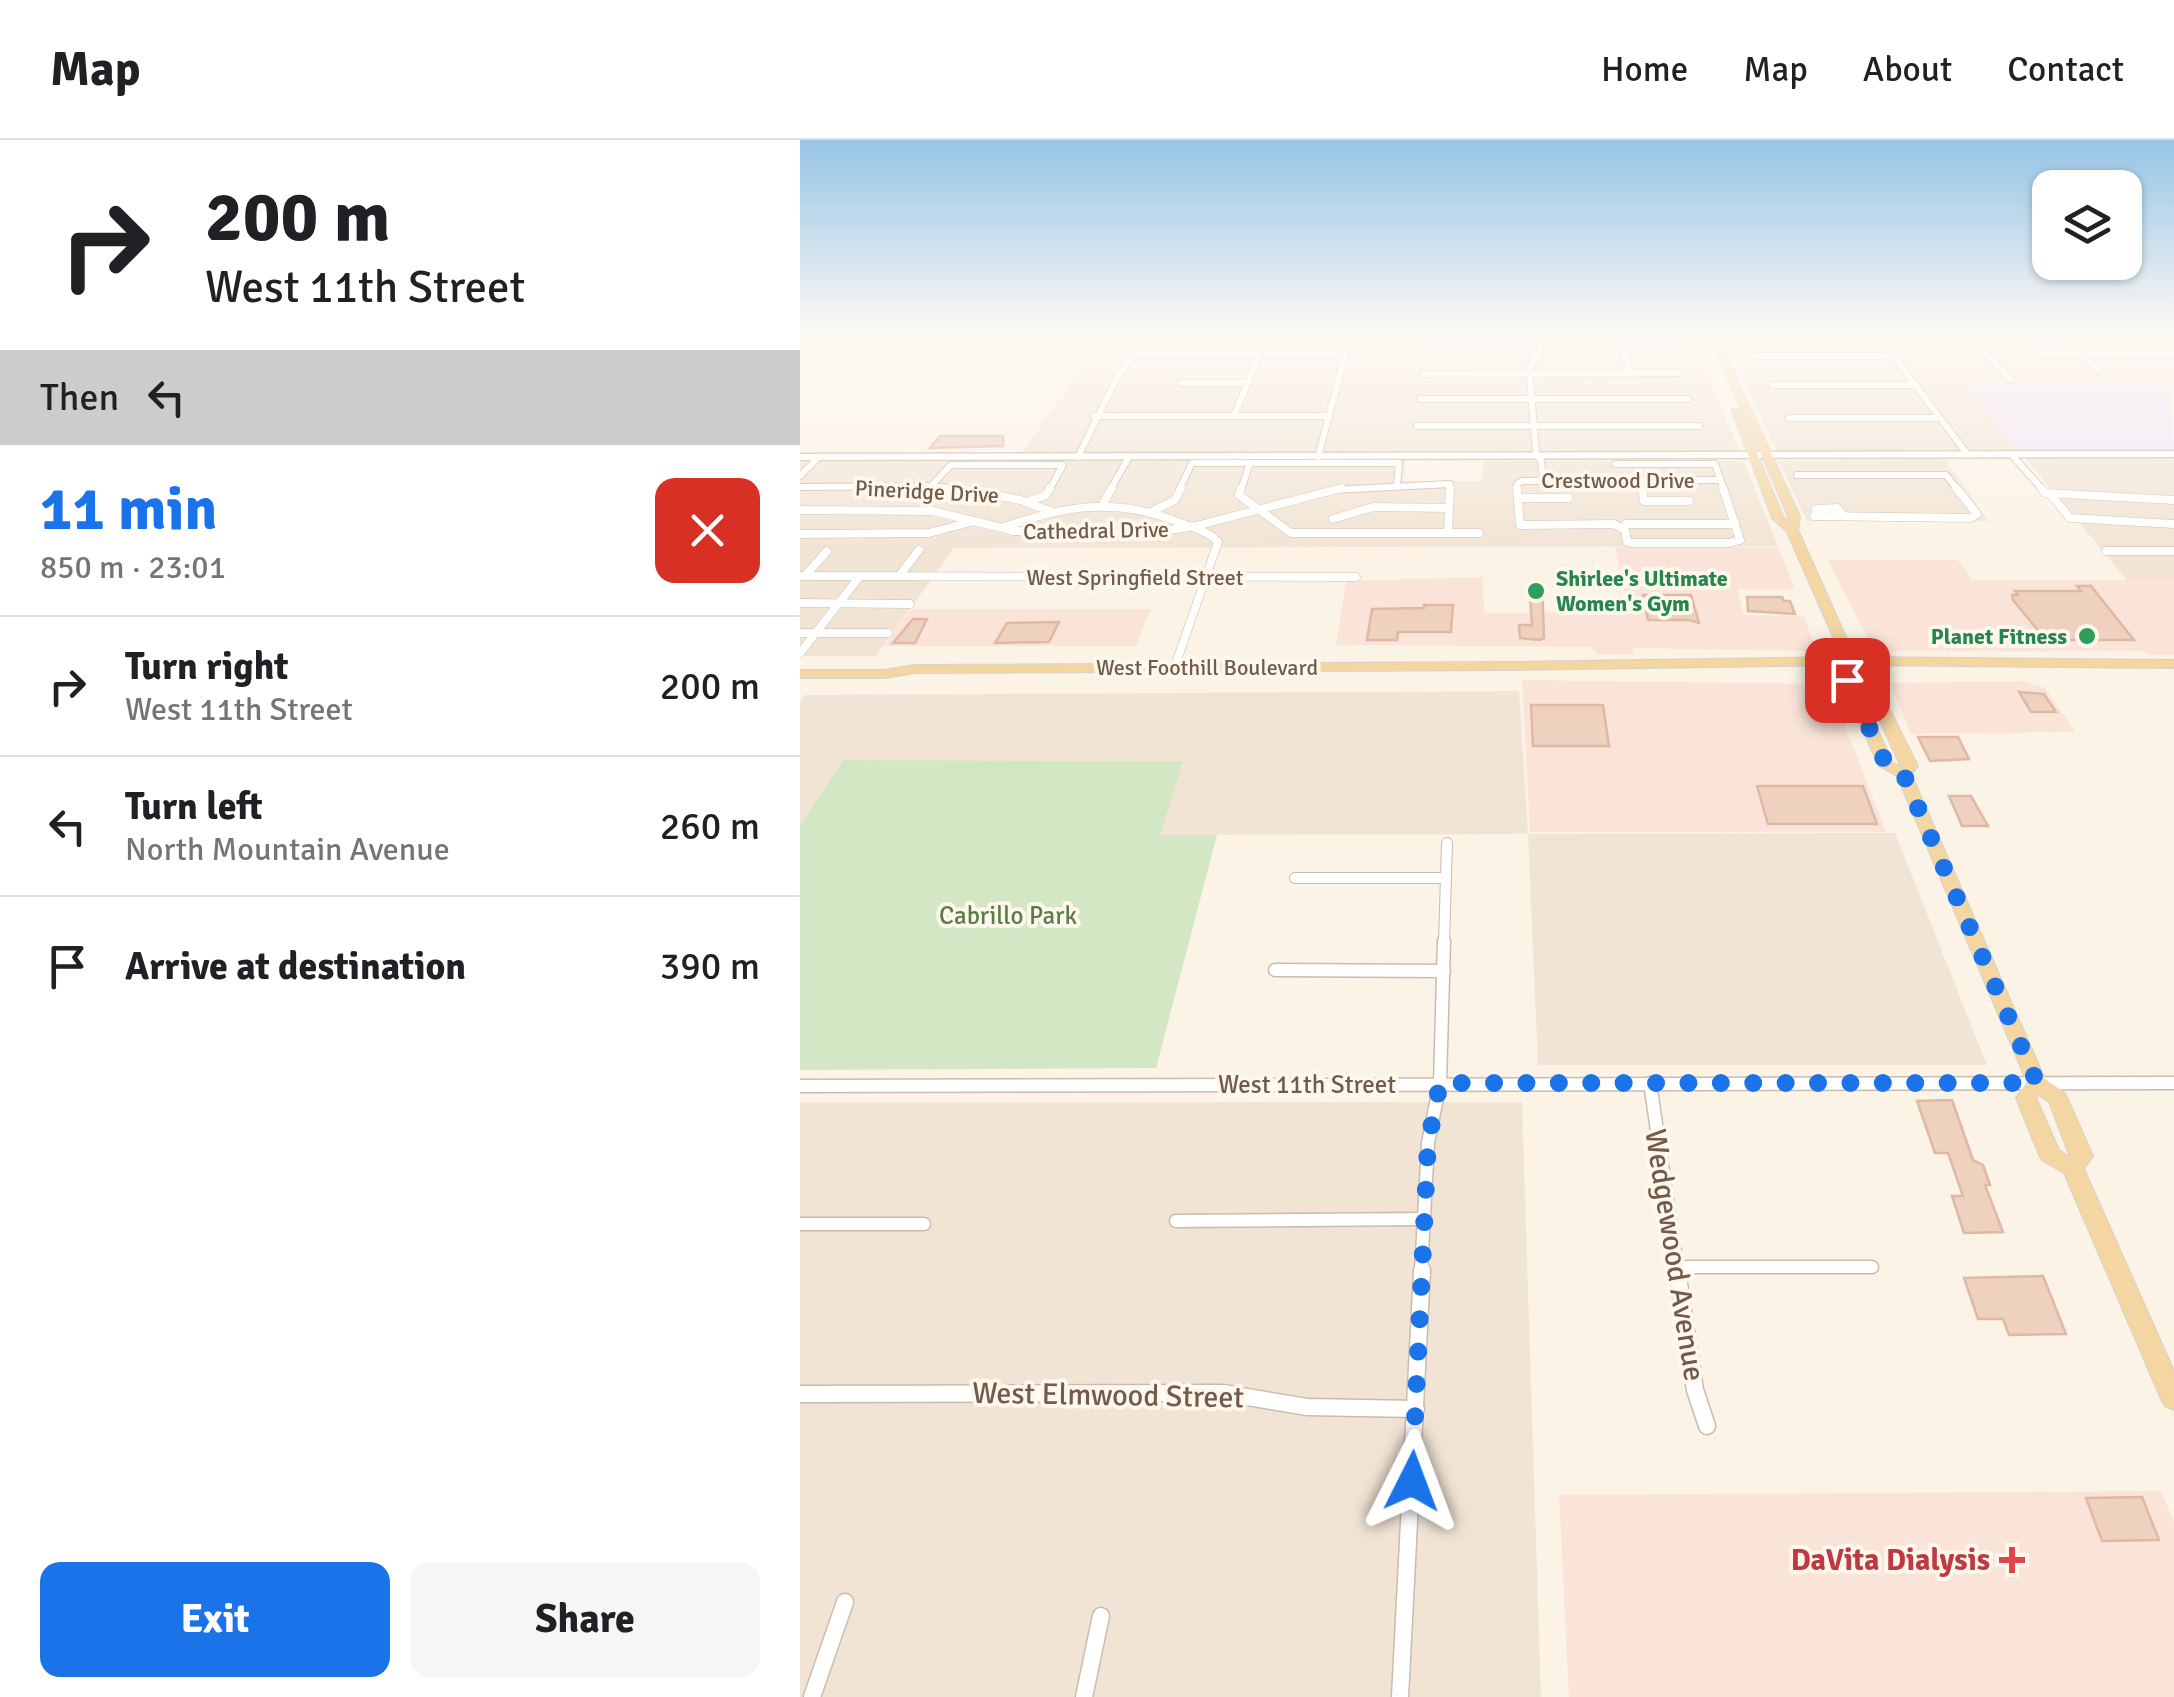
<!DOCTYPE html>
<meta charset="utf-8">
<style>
body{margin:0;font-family:Signika,sans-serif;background:#f6f6f6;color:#202124;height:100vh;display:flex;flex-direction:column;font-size:38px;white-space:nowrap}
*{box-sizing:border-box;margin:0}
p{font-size:32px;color:#757577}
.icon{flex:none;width:55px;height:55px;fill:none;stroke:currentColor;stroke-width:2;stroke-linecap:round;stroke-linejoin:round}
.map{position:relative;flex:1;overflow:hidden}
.drawer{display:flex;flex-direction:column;background:#fff;width:800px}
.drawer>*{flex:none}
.guide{background:#fff;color:#202124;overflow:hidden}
.tools{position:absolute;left:1232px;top:30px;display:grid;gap:20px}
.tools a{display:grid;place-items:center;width:110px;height:110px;border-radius:20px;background:#fff;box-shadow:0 2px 8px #0004;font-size:50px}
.pin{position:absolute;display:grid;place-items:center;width:85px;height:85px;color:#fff;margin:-42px;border-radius:20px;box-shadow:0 5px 15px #0006}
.me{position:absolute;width:110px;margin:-55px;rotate:3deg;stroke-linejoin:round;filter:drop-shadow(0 0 8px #0008)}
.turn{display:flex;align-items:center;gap:35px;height:210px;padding:0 40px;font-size:45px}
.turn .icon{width:130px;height:130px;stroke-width:2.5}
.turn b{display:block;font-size:70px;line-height:85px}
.then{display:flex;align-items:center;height:95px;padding:0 40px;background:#0003;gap:20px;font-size:38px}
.round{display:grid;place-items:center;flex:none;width:105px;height:105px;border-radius:20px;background:#f6f6f6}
.overview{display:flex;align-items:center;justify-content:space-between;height:170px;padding:0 40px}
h1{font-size:60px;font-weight:800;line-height:75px;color:#1a73e8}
.primary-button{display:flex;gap:20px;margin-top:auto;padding:20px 40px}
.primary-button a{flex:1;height:115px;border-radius:20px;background:#1a73e8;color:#fff;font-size:40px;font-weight:800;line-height:115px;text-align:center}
.primary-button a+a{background:#f6f6f6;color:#202124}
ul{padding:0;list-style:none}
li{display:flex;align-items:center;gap:30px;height:140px;padding:0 40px;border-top:2px solid #e0e0e0}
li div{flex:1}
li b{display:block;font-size:38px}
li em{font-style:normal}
header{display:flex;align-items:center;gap:60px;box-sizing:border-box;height:140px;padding:0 50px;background:#fff;border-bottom:2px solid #e0e0e0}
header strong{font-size:48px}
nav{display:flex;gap:55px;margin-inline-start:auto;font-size:35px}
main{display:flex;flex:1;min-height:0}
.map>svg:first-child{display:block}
.residential{fill:#f2e4d5}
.commercial{fill:#fae4da}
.education{fill:#efe3f7}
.green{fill:#d3e7c5}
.building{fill:#eed2bf;stroke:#dfb9a1;stroke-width:2.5}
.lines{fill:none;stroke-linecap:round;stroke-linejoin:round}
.minor-far4-casing{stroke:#ccbaad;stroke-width:8}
.minor-far3-casing{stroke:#ccbaad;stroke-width:9}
.minor-far2-casing{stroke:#ccbaad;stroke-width:12}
.minor-far1-casing{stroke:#ccbaad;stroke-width:15}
.minor-casing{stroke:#ccbaad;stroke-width:19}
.tertiary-casing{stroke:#ccbaad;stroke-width:3}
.primary-casing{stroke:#d8d1cd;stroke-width:2}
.minor-far4{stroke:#fff;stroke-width:6}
.minor-far3{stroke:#fff;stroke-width:8}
.minor-far2{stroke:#fff;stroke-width:10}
.minor-far1{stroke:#fff;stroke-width:12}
.minor{stroke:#fff;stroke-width:16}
.tertiary{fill:#fff;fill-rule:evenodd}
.primary{fill:#f4d6a3;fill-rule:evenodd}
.route{stroke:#1a73e8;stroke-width:18;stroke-dasharray:0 32.4}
.leisure-dot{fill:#2e9e5b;stroke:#fef7ec;stroke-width:4}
.health-dot{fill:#e0444e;stroke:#fef7ec;stroke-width:4}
.labels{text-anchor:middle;stroke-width:8;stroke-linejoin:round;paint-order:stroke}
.far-street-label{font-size:22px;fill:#725a4d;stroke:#fef7ec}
.far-leisure-label{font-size:22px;font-weight:bold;fill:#27864d;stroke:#fef7ec;text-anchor:start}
.park-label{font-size:25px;fill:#577c48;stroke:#fef7ec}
.street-label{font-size:25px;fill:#725a4d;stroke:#fef7ec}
.near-street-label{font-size:30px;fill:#725a4d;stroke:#fef7ec}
.near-health-label{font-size:30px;font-weight:bold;fill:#be3a42;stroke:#fef7ec;text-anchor:end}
</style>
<header>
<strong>Map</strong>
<nav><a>Home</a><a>Map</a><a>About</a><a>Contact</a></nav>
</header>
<main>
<section class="drawer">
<div class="guide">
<div class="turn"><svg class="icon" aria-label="right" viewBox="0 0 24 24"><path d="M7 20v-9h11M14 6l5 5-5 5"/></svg><div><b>200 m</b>West 11th Street</div></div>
<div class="then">Then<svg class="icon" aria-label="left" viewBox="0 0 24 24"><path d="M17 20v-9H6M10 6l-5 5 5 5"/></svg></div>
</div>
<div class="overview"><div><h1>11 min</h1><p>850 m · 23:01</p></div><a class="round" style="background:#d93025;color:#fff"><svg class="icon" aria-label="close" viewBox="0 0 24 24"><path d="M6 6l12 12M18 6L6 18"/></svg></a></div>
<ul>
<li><svg class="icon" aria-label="right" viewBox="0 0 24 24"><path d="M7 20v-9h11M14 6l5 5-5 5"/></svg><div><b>Turn right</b><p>West 11th Street</p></div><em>200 m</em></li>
<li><svg class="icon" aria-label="left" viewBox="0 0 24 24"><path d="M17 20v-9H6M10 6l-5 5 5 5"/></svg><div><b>Turn left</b><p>North Mountain Avenue</p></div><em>260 m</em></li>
<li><svg class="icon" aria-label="arrive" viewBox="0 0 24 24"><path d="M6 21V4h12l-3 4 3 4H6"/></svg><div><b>Arrive at destination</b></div><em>390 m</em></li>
</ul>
<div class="primary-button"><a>Exit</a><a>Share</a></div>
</section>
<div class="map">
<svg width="1374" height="1557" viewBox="0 0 1374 1557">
<rect width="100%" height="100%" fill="#fbf3e6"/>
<g class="residential">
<path d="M305,196H891L940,312L220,315Z"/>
<path d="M923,196H1374V248L1165,247L1220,311H977Z"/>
<path d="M1145,319L1188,381H1007L979,321Z"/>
<path d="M1226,319H1374V440H1327Z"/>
<path d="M605,320L604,341H682L683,321H937L945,324L978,406L154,408L76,516H0V322Z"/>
<path d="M719,551L728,694L1095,693L1187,925H738L728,694L359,695L382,621L43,620L0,684V561L5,555Z"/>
<path d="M0,962H722L741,1557H0Z"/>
</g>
<g class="commercial">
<path d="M815,407H978L995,449H937L944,475L1004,476L1016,511L833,508V514H798L790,507L536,505L546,441L683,437L684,473L829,472Z"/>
<path d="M1028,420H1158L1172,440H1374V515H1350L1344,511H1079L1072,507Z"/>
<path d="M111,469H350L336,506H84Z"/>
<path d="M722,540L1029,544L1086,692H730Z"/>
<path d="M1222,541L1245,548L1275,592L1111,594L1090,543Z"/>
<path d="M1361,1351L1374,1382V1557H769L759,1355Z"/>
</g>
<path class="education" d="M1164,246H1371L1374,311H1220Z"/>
<path class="green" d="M43,620L383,621L360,695H417L356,928L0,930V684Z"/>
<g class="building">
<path d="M140,296H203V306L130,308Z"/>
<path d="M729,443H742L744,498L740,500L720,498L719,485H732Z"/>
<path d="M1277,446H1291L1334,500H1246L1213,460L1212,455H1218L1215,451H1281Z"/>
<path d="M843,455H891L899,483L889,480H848Z"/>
<path d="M947,457H982L984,461H990L995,474L948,471Z"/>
<path d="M624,465H653L651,492H598L597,500H567L572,469L624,468Z"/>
<path d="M113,479H127L115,503H93Z"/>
<path d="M259,482L249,502L195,503L207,483Z"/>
<path d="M1219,552L1244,554L1256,572H1231Z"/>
<path d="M731,565H803L809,606H733Z"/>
<path d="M1118,597H1158L1169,619L1130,621Z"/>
<path d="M957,646H1063L1077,684H968Z"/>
<path d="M1149,656H1171L1188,686H1162Z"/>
<path d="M1152,960L1173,1020L1183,1025L1190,1045H1185L1203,1092L1164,1093L1152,1056H1163L1148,1013H1135L1117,961Z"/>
<path d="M1243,1136L1266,1194L1209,1195L1203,1179H1178L1164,1138Z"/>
<path d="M1342,1357L1359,1400L1302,1401L1286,1358Z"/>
</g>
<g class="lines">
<g class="minor-far4-casing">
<g id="minor-far4">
<path d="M739,196L740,210L729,227L736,313L741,320L743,340"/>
<path d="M819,196L830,233"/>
<path d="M1078,196L1168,315"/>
<path d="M1171,196L1211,240"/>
<path d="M629,210H740"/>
<path d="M823,210H872"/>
<path d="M1237,213L1374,214"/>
<path d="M1281,213L1299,230"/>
<path d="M957,216H1093"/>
<path d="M623,234L879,233"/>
<path d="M381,243H447"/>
<path d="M972,245H1115"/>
<path d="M620,259H889"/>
<path d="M294,276H529"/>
<path d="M434,276L467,196"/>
<path d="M989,278H1140"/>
<path d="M617,286H899"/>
<path d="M1211,314L1243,350"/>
<path d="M278,317L318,235L337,212H542L545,215L518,317"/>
<path d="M815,324H915L924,350"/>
<path d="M997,335H1146L1158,350"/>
<path d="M0,336L19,317"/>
<path d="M840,340L842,350"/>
<path d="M131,346L151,325H263L249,350"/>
<path d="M0,347L127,346L177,350"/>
<path d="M310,350L329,317"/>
<path d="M379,350L392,323H599L597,344"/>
<path d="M441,350L450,323"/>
<path d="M532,350L650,344V350"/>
<path d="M717,350V344L722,341L919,340"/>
</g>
</g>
<g class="minor-far3-casing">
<g id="minor-far3">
<path d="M160,348L220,360L250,371"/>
<path d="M441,348L439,355L491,393H679"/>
<path d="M717,348L720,385L814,384L825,390L827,402L832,403H929L940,400L923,348"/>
<path d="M842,348L844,361H889"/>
<path d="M1241,348L1245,353L1374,360"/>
<path d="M1251,355L1270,378L1374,384"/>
<path d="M719,358H768"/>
<path d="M229,361L246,355L250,348"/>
<path d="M304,362L312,348"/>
<path d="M0,370L133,371L214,391L349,393L396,386L542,348"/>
<path d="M353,371L375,360L381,348"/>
<path d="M1014,376L1171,378L1177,374L1156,348"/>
<path d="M1018,376L1016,369L1037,368L1044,376"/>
<path d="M533,379L573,367L649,368"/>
<path d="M826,384H935"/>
<path d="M202,388C261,367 309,357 370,379C385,385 400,388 413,397L418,402L375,526"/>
<path d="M648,393L650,348"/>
<path d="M0,394L129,393L175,381"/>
<path d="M1306,411H1374"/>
<path d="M0,436L556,437"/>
<path d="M5,436L27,411"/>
<path d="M99,436L119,410"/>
<path d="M0,463L110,464"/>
<path d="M0,493H88"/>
<path d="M0,513L60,436"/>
</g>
</g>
<g class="minor-far2-casing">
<g id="minor-far2">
<path d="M495,738H646"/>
<path d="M644,803L647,703"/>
</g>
</g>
<g class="minor-far1-casing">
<g id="minor-far1">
<path d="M475,830L644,831"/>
<path d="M850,943L878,1133"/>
<path d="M376,1081L624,1079"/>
<path d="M0,1084H124"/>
<path d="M875,1127H1072"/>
<path d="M621,1133L628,1003L640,943L644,801"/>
</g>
</g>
<g class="minor-casing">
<g id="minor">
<path d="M877,1130L895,1250L907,1286"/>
<path d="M0,1254L423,1253L507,1267L616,1269"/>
<path d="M12,1557L45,1462"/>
<path d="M284,1557L301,1476"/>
<path d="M600,1557L622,1130"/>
</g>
</g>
<g class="tertiary-casing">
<g id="tertiary">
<path d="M1374,311V317L0,320V314Z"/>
<path d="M1374,937V949L0,952V940Z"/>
</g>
</g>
<g class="primary-casing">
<path id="primary" d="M909,196H917L1000,376L998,390L1055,517L1374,520V528L1059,525L1076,542L1118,626L1111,634L1245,939L1265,953L1293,1016L1284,1029L1374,1231V1270L1365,1266L1361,1259L1264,1033L1242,1020L1239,1015L1216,958L1227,942L1097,636L1079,626L1040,540L1048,531L1045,525L701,530L114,533L85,538H0V530H85L114,525L701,522L1042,517L987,392L972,378L931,268L939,270L983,376L988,381V376ZM1056,538L1063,544L1101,627L1093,623L1054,540ZM1239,955L1249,962L1270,1017L1259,1010L1236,958Z"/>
</g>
<use href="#minor-far4" class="minor-far4"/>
<use href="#minor-far3" class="minor-far3"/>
<use href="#minor-far2" class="minor-far2"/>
<use href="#minor-far1" class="minor-far1"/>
<use href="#minor" class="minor"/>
<use href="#tertiary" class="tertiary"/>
<use href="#primary" class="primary"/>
</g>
<linearGradient id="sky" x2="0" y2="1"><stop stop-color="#96c4e6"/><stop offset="0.47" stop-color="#fdfaf4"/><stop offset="1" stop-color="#fdfaf4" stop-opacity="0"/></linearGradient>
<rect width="1374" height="414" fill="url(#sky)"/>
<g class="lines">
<path class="route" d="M612,1341L628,1003L640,943H1237L1103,633L1087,626L1047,540"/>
</g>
<g class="leisure-dot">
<circle cx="736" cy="451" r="10"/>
<circle cx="1287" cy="496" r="10"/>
</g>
<path class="health-dot" d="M1207 1405h10v10h10v10h-10v10h-10v-10h-10v-10h10z"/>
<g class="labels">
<g class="far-street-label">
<text x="818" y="348">Crestwood Drive</text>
<text transform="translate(127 351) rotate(3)" y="8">Pineridge Drive</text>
<text transform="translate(296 390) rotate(-1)" y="8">Cathedral Drive</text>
<text x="335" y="445">West Springfield Street</text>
<text x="407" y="535">West Foothill Boulevard</text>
</g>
<g class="far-leisure-label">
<text x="756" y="446">Shirlee's Ultimate<tspan x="756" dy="25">Women's Gym</tspan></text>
<text x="1267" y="504" text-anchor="end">Planet Fitness</text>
</g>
<g class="park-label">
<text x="208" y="784">Cabrillo Park</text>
</g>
<g class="street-label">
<text x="507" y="953">West 11th Street</text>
</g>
<g class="near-street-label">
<text transform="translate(875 1115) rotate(81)" y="10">Wedgewood Avenue</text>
<text transform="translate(308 1255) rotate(1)" y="10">West Elmwood Street</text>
</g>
<g class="near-health-label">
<text x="1190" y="1430">DaVita Dialysis</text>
</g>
</g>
</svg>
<div class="tools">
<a><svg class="icon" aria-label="layers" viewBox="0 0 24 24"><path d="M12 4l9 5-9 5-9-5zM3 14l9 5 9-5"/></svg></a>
</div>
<div class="pin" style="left:1047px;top:540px;background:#d93025"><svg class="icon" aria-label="arrive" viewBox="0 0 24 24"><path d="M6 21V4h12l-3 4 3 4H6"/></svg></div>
<svg class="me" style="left:612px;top:1341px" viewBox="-20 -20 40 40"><path d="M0-17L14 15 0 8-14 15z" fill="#1a73e8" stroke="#fff" stroke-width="4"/></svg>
</div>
</main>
